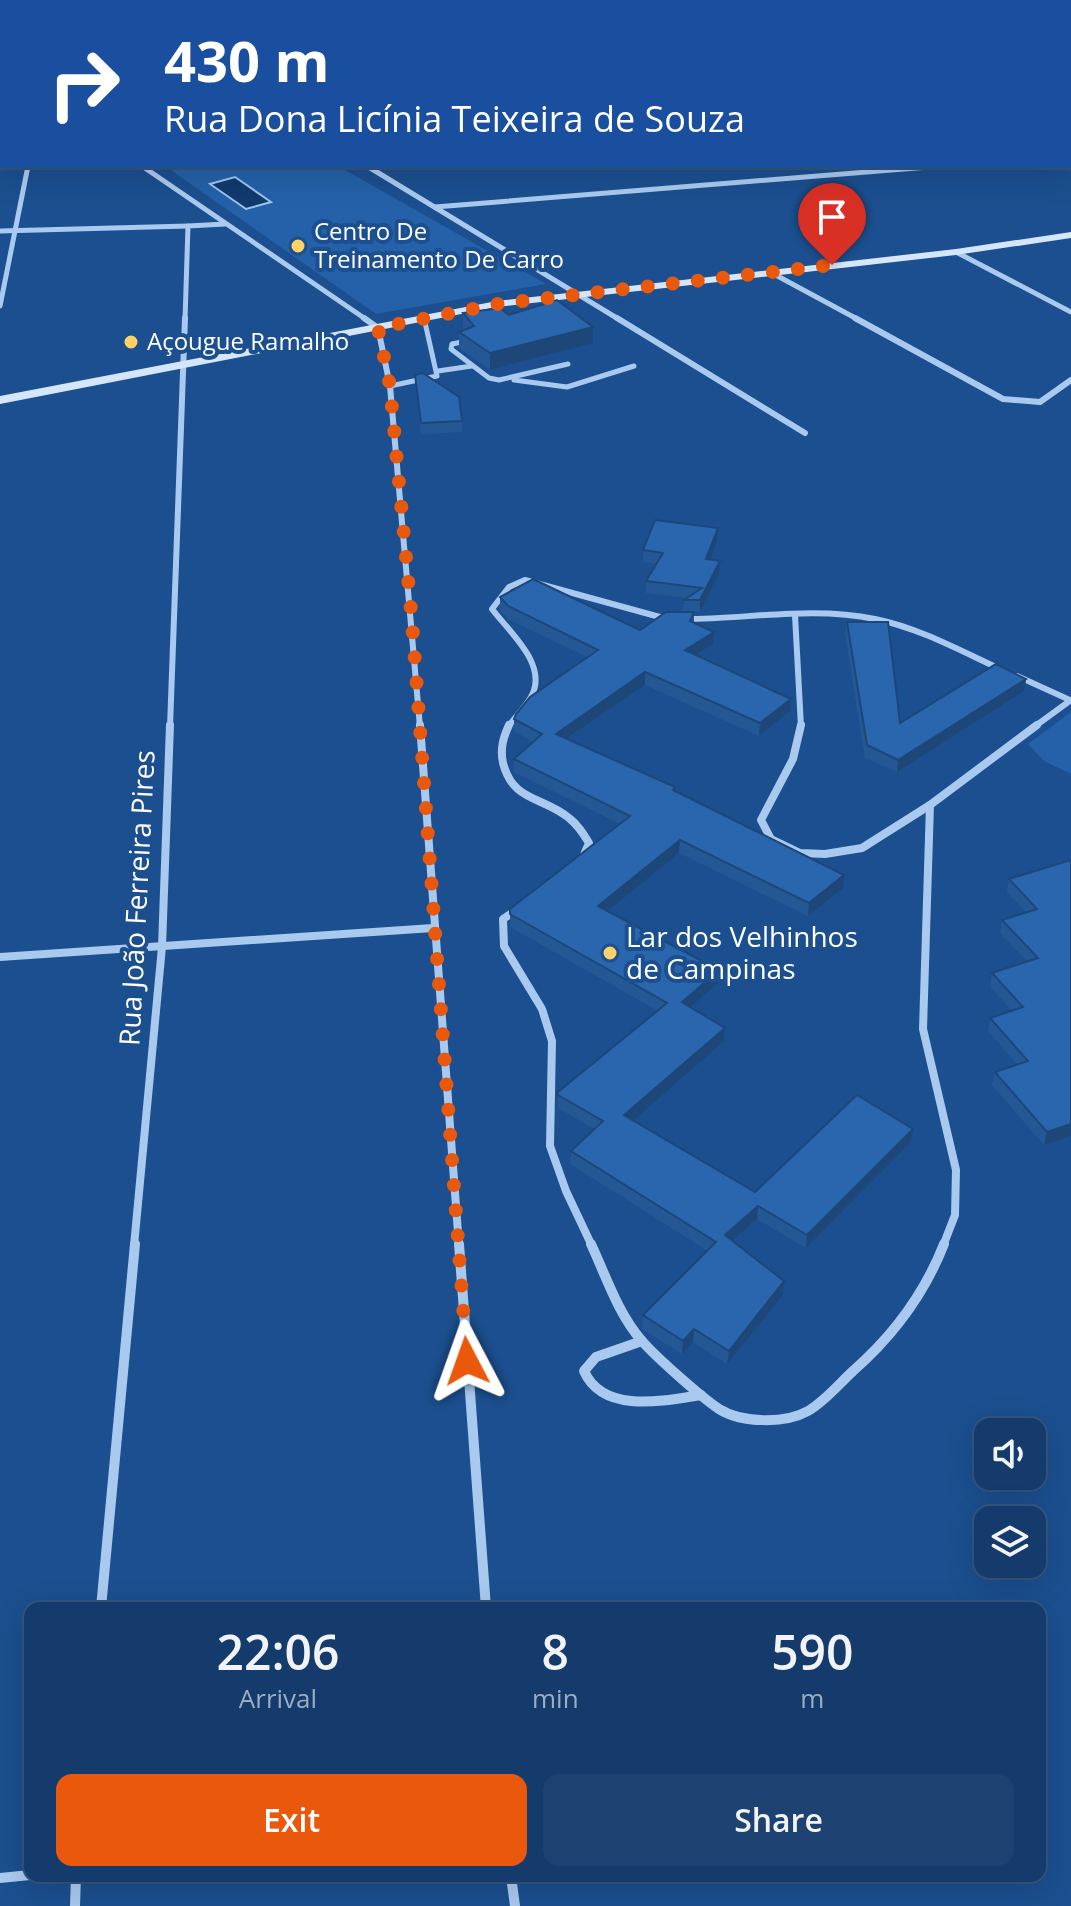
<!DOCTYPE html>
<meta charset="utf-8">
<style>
body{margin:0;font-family:"Open Sans",sans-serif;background:#1d4271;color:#f1f3f6;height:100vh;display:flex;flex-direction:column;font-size:30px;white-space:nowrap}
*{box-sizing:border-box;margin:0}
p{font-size:26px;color:#9dadc1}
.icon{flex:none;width:44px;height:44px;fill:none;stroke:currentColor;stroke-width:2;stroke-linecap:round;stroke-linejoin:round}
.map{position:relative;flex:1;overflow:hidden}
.side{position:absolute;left:24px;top:1602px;width:1022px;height:280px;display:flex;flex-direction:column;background:#143b6b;border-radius:16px;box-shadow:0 8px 32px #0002,0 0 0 2px #33557e}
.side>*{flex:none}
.guide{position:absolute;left:0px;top:0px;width:1072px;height:168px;box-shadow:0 8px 32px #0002,0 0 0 2px #33557e;background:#1a4fa0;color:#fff;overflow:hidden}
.buttons{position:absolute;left:974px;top:1418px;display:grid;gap:16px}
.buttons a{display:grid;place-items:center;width:72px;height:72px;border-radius:16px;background:#143b6b;box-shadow:0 8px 32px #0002,0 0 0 2px #33557e;font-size:40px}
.pin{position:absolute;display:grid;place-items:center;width:68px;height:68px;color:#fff;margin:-82px -34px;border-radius:50% 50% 50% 0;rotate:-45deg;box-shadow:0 0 8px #0007}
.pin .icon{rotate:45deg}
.me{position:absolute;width:88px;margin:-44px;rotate:356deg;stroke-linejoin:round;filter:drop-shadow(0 0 6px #0008)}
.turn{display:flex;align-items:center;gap:28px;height:168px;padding:0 32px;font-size:36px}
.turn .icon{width:104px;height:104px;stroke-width:2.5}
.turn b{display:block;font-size:56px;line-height:68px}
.eta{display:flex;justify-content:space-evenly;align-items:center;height:136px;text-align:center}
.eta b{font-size:48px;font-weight:600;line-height:56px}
.cta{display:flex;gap:16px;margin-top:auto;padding:16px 32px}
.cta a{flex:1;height:92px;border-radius:16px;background:#ea580c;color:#fff;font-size:32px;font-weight:600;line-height:92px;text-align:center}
.cta a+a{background:#1d4271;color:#f1f3f6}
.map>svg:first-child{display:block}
.green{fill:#2461a8}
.water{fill:#123a6d;stroke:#9cc4f0;stroke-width:2}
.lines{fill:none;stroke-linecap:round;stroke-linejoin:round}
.lane{stroke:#a9c9ee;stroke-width:5}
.street-far3{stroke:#a9c9ee;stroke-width:5}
.street-far2{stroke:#a9c9ee;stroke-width:6}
.street-far1{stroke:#a9c9ee;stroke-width:8}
.street{stroke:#a9c9ee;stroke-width:10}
.secondary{fill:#d6e6fa;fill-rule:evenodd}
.highway{fill:#fff;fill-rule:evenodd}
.wall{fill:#245895}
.shaded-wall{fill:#1d4779}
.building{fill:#2a66ad;stroke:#1d4779;stroke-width:2}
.route{stroke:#ea580c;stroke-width:14;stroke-dasharray:0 25.2}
.poi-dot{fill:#ffd166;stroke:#1b4f8f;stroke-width:3}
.labels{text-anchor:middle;stroke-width:8;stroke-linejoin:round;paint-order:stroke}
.far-poi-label{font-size:24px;fill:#fff;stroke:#1b4f8f;text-anchor:start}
.street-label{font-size:28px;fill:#fff;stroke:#1b4f8f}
.poi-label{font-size:28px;fill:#fff;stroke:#1b4f8f;text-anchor:start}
</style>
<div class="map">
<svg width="1071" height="1906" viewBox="0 0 1071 1906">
<rect width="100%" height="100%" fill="#1b4f8f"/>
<g class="green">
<path d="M165,166H338L546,284L376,314Z"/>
<path d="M1071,712V774L1044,761L1028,744Z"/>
</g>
<path class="water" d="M235,177L271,202L246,209L210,184Z"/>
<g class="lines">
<g class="lane">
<path d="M462,342L452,344L451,349L489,378L499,380L568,364"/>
<path d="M438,371L472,366"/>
<path d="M514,380L567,387L634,366"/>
<path d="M390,386L437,376L424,318"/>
</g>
<g class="street-far3">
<path d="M57,0L65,2"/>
<path d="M878,0L881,2"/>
<path d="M142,166L367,320"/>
<path d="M367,166L620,320"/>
<path d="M435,207L941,166"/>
<path d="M0,231L188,226"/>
<path d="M956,252L1071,312"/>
<path d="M770,272L859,320"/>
<path d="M0,306L28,166"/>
<path d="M185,320L188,226L225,224"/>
</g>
<g class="street-far2">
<path d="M364,318L378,328L390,386L420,727"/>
<path d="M617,318L805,433"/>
<path d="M855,318L1003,399L1040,402L1071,380"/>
<path d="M795,615L801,727"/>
<path d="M685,619C748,619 813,606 875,619C919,628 959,650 1000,669"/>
<path d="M1017,676L1070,700"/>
<path d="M170,727L185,318"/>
<path d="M508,727C515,717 525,708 531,697C549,665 510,633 492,609L509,587L525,580L667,619"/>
<path d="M1034,727L1071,700"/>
</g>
<g class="street-far1">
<path d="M420,725L459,1246"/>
<path d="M509,725C503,738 500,749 503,763C513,802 542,796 569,818C578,825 583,833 589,843L582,859"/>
<path d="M801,725L793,759L761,820L771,839L800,853L825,854L862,848L930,805"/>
<path d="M518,909L503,919L504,946L542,1009L552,1041L550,1146L566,1191L592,1246"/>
<path d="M0,957L433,928"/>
<path d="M134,1246L162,947L170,725"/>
<path d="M943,1246L955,1215L956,1170L923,1029L930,805L1037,725"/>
</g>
<g class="street">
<path d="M459,1244L486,1608"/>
<path d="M591,1244C606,1276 618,1314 642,1341C656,1357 701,1397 719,1409C741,1423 785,1424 808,1411C824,1402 839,1384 853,1371C894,1335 924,1295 944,1244"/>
<path d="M642,1341L596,1357L584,1371C603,1414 663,1401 701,1395"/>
<path d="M101,1608L135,1244"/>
<path d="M511,1876L515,1906"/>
<path d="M0,1878L30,1875"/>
<path d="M75,1906L76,1876"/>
</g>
<g class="secondary">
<path d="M313,0H330L331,2H314Z"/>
<path d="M1071,4V10L1070,11V5Z"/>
<path d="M1071,232V238L956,255L497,307L0,404V396L497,301L956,249Z"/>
</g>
<g class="highway">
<path d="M125,0H145L147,2H127Z"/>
<path d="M237,0H260L262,2H239Z"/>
<rect x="1070" y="20" width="1" height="8"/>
</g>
</g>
<g class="wall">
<path d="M463,313L509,315L593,327V343L490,370L459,348V332L463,330Z"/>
<path d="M415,375L462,421V432L421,434Z"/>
<path d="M718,528L717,540L710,560L720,561L719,574L700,612H694V623L713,644L696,655L791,699L790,711L759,736L645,685L567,739L675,787V791L843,888L808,916L679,853L608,911L718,983L690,1007L724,1041L633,1121L755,1192L911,1142L806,1248L757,1219L732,1241L784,1281L783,1295L727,1364L693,1342L682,1354L642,1329L643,1315L708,1251L570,1164L571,1151L594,1129L558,1108V1092L658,1011L510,927V909L620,824L514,772V759L533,742L514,731V719L587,657L508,619L500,610V597L640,630L683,612L684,600L686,598L646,593V581L656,564L643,562V550Z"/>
<path d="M847,622L900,723L1026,679L1024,691L897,772L865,758L845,634Z"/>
<path d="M1071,860V1136L1044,1145L992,1085L995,1072L1017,1064L988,1031L990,1018L1012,1011L990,986L992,973L1027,961L1000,933L1002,920L1026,912L1007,892L1009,879Z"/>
</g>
<g class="shaded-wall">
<path d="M593,327V343L490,370V353Z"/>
<path d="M718,528L717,540L706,572V559Z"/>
<path d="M720,561L719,574L700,612V600Z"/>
<path d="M714,632L713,644L684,662L685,650Z"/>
<path d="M645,672V685L556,746V734Z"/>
<path d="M1026,679L1024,691L897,772L898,760Z"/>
<path d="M791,699L790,711L759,736L760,723Z"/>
<path d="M680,840L679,853L598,919V906Z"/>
<path d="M844,875L843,888L808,916L809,903Z"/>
<path d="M719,970L718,983L681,1015L682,1002Z"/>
<path d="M725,1028L724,1041L624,1129V1115Z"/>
<path d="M1071,1124V1136L1044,1145L1047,1132Z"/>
<path d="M913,1129L911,1142L806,1248L807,1235Z"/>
<path d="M758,1206L757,1219L724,1248L725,1235Z"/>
<path d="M784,1281L783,1295L727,1364L729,1351Z"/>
<path d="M694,1329L693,1342L682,1354L683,1341Z"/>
</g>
<g class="building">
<path d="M1070,98L1071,99L1070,130Z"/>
<path d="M557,300L593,327L490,353L459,332L474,326L463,313L500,308L509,315Z"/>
<path d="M423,373L459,397L462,421L421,423L415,375Z"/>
<path d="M655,520L718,528L706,559L720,561L700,600H684L702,588L646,581L663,553L643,550Z"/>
<path d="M533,579L640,630L666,612H694L690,621L714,632L685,650L791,699L760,723L645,672L556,734L675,787L673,790L844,875L809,903L680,840L598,906L719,970L682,1002L725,1028L624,1115L755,1192L857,1095L913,1129L807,1235L758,1206L725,1235L784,1281L729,1351L694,1329L683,1341L643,1315L716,1242L571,1151L603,1121L558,1095V1092L667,1003L510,914V909L630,816L514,759L542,734L514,719L516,714L530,697L598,650L508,606L500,597Z"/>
<path d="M847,622H888L900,723L996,664L1026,679L898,760L867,745Z"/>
<path d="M1071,860V1124L1047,1132L995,1072L1028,1061L990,1018L1023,1007L992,973L1038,958L1002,920L1037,909L1009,879Z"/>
</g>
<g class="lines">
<path class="route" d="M467,1361L412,621L390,386L378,328L497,304L832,265"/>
</g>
<g class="poi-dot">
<circle cx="298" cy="246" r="8"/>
<circle cx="131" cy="342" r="8"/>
<circle cx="610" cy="953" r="8"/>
</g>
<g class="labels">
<g class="far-poi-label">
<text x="314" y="240">Centro De<tspan x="314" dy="28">Treinamento De Carro</tspan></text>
<text x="147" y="350">Açougue Ramalho</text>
</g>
<g class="street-label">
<text transform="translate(137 898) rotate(-87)" y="10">Rua João Ferreira Pires</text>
</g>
<g class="poi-label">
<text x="626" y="947">Lar dos Velhinhos<tspan x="626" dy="32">de Campinas</tspan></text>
</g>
</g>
</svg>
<div class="buttons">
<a><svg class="icon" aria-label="sound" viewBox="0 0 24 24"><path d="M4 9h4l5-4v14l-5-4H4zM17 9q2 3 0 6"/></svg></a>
<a><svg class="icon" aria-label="layers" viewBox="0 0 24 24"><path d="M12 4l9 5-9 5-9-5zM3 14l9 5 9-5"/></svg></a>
</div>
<div class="pin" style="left:832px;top:265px;background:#d93025"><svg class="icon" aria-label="arrive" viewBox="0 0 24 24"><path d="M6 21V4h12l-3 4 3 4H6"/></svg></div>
<svg class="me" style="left:467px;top:1361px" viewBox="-20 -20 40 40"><path d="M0-17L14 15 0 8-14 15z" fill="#ea580c" stroke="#fff" stroke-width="4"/></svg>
<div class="guide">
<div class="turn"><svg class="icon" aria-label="right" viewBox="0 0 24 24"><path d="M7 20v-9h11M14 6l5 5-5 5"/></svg><div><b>430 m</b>Rua Dona Licínia Teixeira de Souza</div></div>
</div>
<section class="side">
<div class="eta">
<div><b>22:06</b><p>Arrival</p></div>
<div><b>8</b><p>min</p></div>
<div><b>590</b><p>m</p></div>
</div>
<div class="cta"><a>Exit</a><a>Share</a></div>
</section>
</div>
